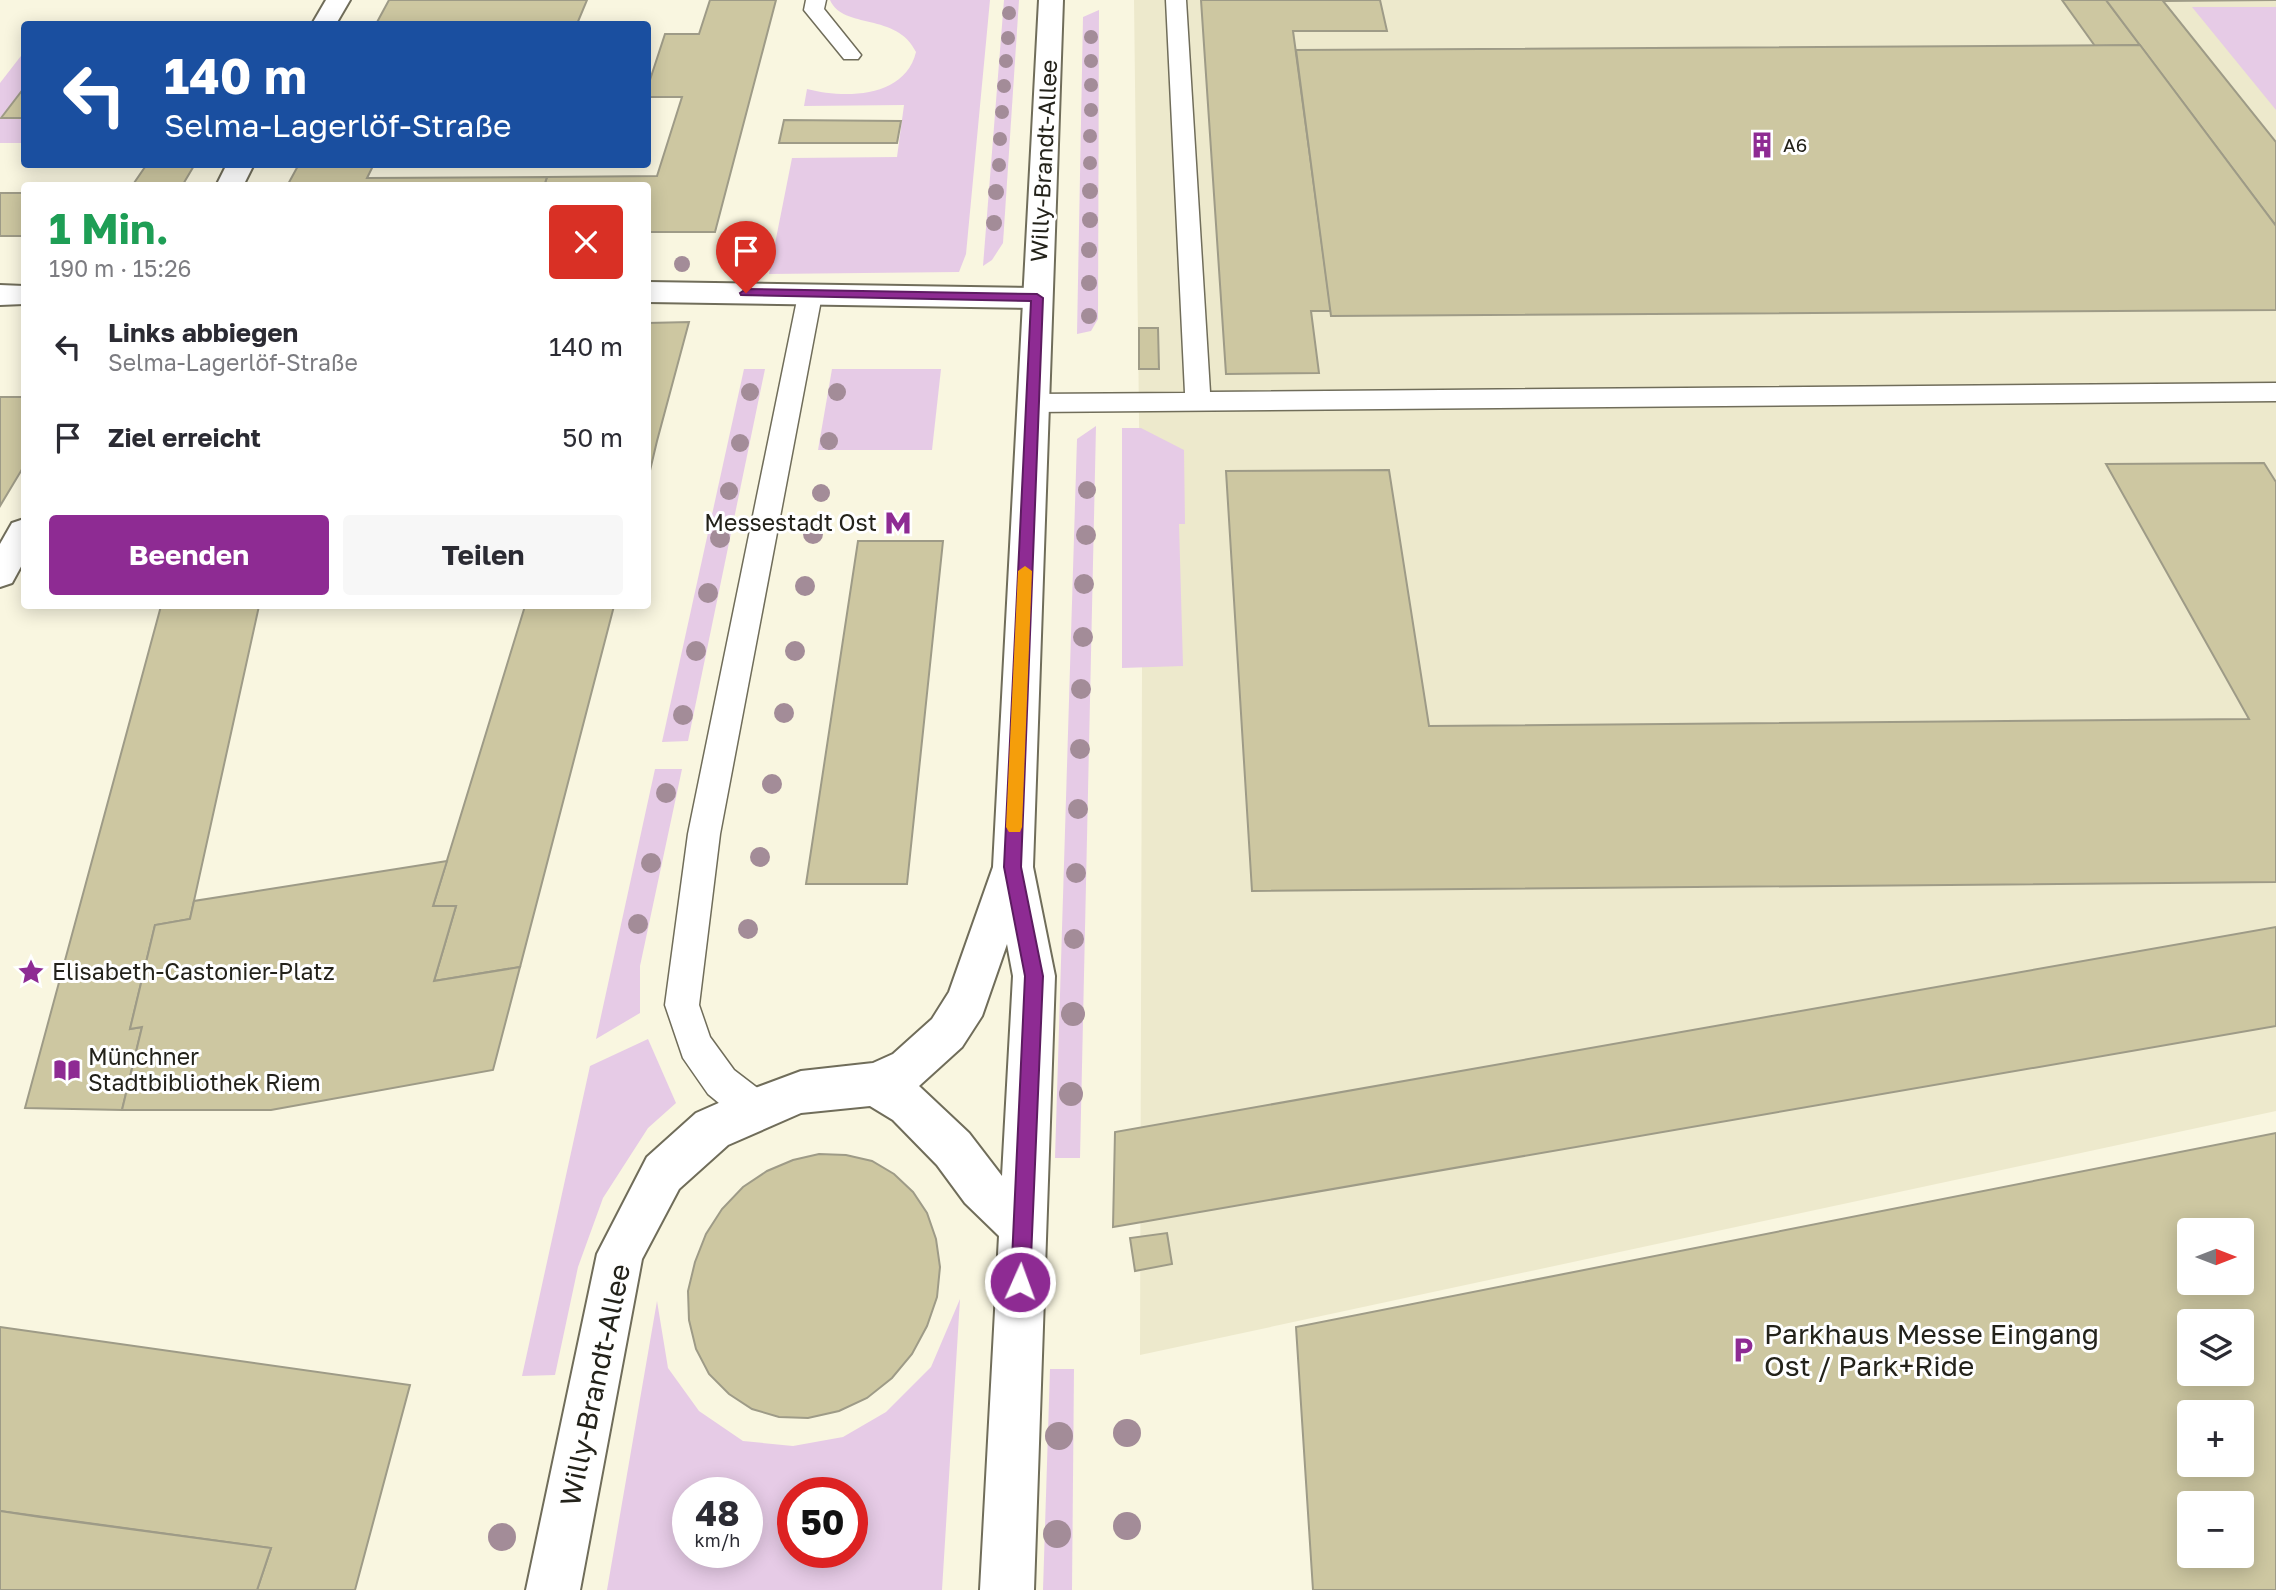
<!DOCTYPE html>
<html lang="de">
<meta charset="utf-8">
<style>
body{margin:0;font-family:"Golos Text",sans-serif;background:#f7f7f7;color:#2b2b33;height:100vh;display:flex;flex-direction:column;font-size:26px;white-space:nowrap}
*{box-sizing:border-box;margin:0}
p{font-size:23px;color:#7c7c81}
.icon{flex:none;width:38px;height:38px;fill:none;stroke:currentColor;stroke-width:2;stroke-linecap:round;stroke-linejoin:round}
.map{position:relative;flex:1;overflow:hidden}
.panel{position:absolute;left:21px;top:182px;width:630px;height:427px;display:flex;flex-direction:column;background:#fff;border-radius:7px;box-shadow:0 4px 18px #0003}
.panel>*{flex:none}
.banner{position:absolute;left:21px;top:21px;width:630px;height:147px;border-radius:7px;box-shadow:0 4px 18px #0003;background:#1a4fa0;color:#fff;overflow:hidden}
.needle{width:46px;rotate:90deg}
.fabs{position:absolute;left:2177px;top:1218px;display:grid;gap:14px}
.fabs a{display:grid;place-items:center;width:77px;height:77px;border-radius:7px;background:#fff;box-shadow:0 4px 18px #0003;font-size:35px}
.speed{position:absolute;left:672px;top:1477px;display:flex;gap:14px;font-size:35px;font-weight:700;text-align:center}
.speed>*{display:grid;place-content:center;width:91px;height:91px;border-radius:50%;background:#fff;box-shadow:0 4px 18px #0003;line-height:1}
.speed small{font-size:18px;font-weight:400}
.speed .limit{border:10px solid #d22;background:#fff;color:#111}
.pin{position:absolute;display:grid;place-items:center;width:60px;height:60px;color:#fff;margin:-72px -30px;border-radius:50% 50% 50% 0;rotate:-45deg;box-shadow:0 0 7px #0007}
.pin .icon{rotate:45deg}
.me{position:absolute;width:77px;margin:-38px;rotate:2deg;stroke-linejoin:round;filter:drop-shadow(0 0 5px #0008)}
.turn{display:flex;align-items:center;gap:24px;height:147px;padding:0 28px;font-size:32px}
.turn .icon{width:91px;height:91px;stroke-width:2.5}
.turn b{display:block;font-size:49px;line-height:60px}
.round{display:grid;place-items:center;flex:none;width:74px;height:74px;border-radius:7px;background:#f7f7f7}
.headline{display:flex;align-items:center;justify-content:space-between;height:119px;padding:0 28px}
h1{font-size:42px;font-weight:700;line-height:52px;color:#1e9e55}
.button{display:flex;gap:14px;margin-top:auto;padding:14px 28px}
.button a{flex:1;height:80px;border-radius:7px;background:#8e2b93;color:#fff;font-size:28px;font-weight:700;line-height:80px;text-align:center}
.button a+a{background:#f7f7f7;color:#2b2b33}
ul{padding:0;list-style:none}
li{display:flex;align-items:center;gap:21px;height:91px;padding:0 28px}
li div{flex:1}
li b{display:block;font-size:26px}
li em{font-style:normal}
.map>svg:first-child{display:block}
.built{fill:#ede9cc}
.green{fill:#e6cbe6;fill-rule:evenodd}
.building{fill:#cdc7a1;stroke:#9e9b87;stroke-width:2;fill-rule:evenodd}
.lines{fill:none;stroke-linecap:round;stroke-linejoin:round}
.lane-casing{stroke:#706d5a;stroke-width:3}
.street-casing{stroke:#706d5a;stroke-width:4}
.secondary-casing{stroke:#706d5a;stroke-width:4}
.lane{fill:#fff;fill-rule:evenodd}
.street{fill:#fff;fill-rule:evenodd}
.secondary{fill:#fff;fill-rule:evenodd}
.tree{fill:#a38c98}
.route{fill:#8e2b93;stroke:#5c1c60;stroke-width:2}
.slow{fill:#f59e0b}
.labels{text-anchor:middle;stroke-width:6;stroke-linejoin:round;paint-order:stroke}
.far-poi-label{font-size:19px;fill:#23221a;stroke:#fff;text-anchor:start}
.street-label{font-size:23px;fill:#23221a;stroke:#fff}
.poi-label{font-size:23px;fill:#23221a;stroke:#fff;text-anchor:start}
.near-poi-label{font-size:28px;fill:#23221a;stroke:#fff;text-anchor:start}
.near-street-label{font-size:28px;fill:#23221a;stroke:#fff}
</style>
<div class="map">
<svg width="2276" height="1590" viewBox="0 0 2276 1590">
<rect width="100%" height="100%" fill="#f9f6e0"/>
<path class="built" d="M1134,0H2276V1111L1140,1355L1142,668Z"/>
<g class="green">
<path d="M830,0H990L966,254L959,272L769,274L792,158L897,157L904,105L804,106L807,89C845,99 905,98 916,52C897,12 843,30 830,0Z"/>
<path d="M1004,0H1019L1003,243L992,260L983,266Z"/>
<path d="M2192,7H2276V110Z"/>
<path d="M1099,10L1098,319L1091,331L1077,334L1083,17Z"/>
<path d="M24,52V88L1,117L24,118V143H0V83Z"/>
<path d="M744,369H765L688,741L662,742Z"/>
<path d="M832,369H941L932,450H818Z"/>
<path d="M1096,426L1080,1158H1055L1077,439Z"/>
<path d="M1122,428H1141L1184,450L1185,524H1179L1183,666L1122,668Z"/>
<path d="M655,769H682L640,966V1013L596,1039Z"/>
<path d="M648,1039L676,1103L648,1128L603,1198L578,1267L555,1375L522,1376L590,1066Z"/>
<path d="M960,1299L942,1590H607L657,1301L668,1368L699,1411L743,1441L793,1446L843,1437L886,1412L931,1367ZM688,1493H747V1552H688ZM793,1493H852V1552H793Z"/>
<path d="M1050,1369H1074L1072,1590H1043Z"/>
</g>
<g class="building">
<path d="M389,0H587L577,24H376Z"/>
<path d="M710,0H776L715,232H648V186H544L547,177L657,176L682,97H648V86L665,34H699Z"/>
<path d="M1201,0H1380L1387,31H1293L1331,311H1311L1319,373L1226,374Z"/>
<path d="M2062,0H2106L2140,45L2095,46Z"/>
<path d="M2106,0H2276L2163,1L2276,142V226Z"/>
<path d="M2140,45L2276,226V310L1331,316L1296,50Z"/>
<path d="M24,88V118H1Z"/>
<path d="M784,120L901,121L897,143H779Z"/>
<path d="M147,164H195L182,186H132Z"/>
<path d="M299,164H374L367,178L547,177L544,186H287Z"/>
<rect x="0" y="193" width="24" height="43"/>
<path d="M689,322L657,441L648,479V323Z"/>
<path d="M1139,328H1158L1159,369H1139Z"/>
<path d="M0,397H24V466L0,506Z"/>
<path d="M2264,463L2276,482V882L1252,891L1226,471L1389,470L1429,726L2249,719L2106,464Z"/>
<path d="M858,541H943L907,884H806Z"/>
<path d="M161,606H259L190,919L155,925L130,1029L142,1027L122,1110L25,1108Z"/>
<path d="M525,606H614L520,967L434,981L456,906H433Z"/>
<path d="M447,861L433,906H456L434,981L520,967L493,1070L271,1110H122L142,1027L130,1029L155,925L190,919L194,901Z"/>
<path d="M2276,927V1026L1113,1227L1115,1132Z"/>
<path d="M2276,1133V1590H1313L1296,1327ZM2189,1230H2242V1283H2189ZM2189,1321H2242V1374H2189ZM2189,1412H2242V1465H2189ZM2189,1503H2242V1556H2189Z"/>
<path d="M819,1154L846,1155L872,1161L894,1174L913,1192L927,1213L936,1239L940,1267L937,1297L927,1326L912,1354L892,1378L867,1398L839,1411L808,1418L779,1417L752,1409L729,1394L709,1374L696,1349L689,1320L688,1291L695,1262L706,1234L722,1209L743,1187L767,1171L793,1160Z"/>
<path d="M1167,1233L1172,1264L1135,1271L1130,1238Z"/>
<path d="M0,1327L410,1385L355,1590H257L271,1548L0,1511Z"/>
<path d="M0,1511L40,1517L271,1548L257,1590H0Z"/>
</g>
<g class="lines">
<g class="lane-casing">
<g id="lane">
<path d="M806,0H826L824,9L861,55L858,59H844L804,10Z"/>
<path d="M1166,0H1186L1210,392L2276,383V401L1032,412L1023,409L1019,403L1023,397L1032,394L1185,393Z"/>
<path d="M810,287L818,289L822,295L720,834L699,1005L710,1037L734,1070L768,1096L773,1109L768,1122L755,1127L742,1122L708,1094L683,1058L665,1005L688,834L798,295L802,289Z"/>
</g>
</g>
<g class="street-casing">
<g id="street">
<path d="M326,0H350L336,24H312Z"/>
<path d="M227,164H254L243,186H216Z"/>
<path d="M648,282L1037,288L1047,291L1052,298L1047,305L1037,308L648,302Z"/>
<path d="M0,285L24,286V304L0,305Z"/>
<path d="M24,519V561L12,583L0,587V544L12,523Z"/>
</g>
</g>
<g class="secondary-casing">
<path id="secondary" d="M1039,0H1063L1033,867L1055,976L1034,1590H980L999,1236L965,1203L937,1165L893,1120L870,1106L801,1113L728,1145L679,1189L642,1259L580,1590H526L597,1254L647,1157L696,1113L739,1094L801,1071L873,1063L893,1054L932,1019L949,992L993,867ZM1007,944L1013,976L1002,1176L969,1133L919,1086L962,1047L982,1016Z"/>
</g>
<use href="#lane" class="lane"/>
<use href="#street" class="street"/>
<use href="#secondary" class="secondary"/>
</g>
<g class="tree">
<circle cx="1009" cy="13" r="7"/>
<circle cx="1091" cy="37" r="7"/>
<circle cx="1008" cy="38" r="7"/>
<circle cx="1006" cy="61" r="7"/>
<circle cx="1091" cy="61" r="7"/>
<circle cx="1091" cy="85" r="7"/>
<circle cx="1004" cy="86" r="7"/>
<circle cx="1091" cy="110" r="7"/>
<circle cx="1002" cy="112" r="7"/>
<circle cx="1090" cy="136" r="7"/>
<circle cx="1000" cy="139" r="7"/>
<circle cx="1090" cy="163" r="7"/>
<circle cx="999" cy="165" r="7"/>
<circle cx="1090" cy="191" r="8"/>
<circle cx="996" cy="192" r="8"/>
<circle cx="1090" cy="220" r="8"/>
<circle cx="994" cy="223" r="8"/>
<circle cx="1089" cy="250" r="8"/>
<circle cx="682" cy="264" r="8"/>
<circle cx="1089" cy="283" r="8"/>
<circle cx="1089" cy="316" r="8"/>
<circle cx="750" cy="392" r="9"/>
<circle cx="837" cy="392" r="9"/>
<circle cx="829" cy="441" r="9"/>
<circle cx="740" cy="443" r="9"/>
<circle cx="1087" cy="490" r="9"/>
<circle cx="729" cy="491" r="9"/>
<circle cx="821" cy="493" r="9"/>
<circle cx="813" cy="534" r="10"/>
<circle cx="1086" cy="535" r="10"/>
<circle cx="720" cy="538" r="10"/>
<circle cx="1084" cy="584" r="10"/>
<circle cx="805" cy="586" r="10"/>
<circle cx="708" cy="593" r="10"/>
<circle cx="1083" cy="637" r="10"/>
<circle cx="696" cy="651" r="10"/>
<circle cx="795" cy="651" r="10"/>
<circle cx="1081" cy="689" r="10"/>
<circle cx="784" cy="713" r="10"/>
<circle cx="683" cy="715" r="10"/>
<circle cx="1080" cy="749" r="10"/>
<circle cx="772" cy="784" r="10"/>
<circle cx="666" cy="793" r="10"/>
<circle cx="1078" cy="809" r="10"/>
<circle cx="760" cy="857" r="10"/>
<circle cx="651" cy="863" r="10"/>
<circle cx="1076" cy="873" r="10"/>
<circle cx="638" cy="924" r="10"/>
<circle cx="748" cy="929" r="10"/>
<circle cx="1074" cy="939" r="10"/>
<circle cx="1073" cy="1014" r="12"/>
<circle cx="1071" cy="1094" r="12"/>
<circle cx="1127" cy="1433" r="14"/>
<circle cx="1059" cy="1436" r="14"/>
<circle cx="1127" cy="1526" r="14"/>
<circle cx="1057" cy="1534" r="14"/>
<circle cx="502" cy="1537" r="14"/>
</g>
<path class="route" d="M746,289L1037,294L1043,298L1021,867L1043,976L1030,1282L1027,1289L1020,1292L1013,1289L1011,1282L1025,976L1004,867L1031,301L741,295L740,293Z"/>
<path class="slow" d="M1025,566L1032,571L1022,827L1020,832H1009L1006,827L1018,571Z"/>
<defs>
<g id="building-bare" transform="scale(2.1)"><path d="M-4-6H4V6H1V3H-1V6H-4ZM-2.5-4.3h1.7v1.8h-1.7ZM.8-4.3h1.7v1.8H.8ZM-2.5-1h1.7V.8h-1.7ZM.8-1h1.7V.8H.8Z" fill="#8e2b93" stroke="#fff" stroke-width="2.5" paint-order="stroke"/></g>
<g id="metro-bare" transform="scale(2.1)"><path d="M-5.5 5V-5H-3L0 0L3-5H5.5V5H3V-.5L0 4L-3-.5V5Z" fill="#8e2b93" stroke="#fff" stroke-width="2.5" paint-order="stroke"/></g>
<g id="sight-bare" transform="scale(2.1)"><path d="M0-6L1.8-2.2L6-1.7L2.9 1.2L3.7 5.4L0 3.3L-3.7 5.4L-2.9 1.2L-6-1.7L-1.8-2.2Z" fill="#8e2b93" stroke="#fff" stroke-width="2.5" paint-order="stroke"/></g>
<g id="library-bare" transform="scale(2.1)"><path d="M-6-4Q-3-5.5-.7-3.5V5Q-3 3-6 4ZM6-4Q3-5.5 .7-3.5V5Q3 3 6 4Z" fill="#8e2b93" stroke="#fff" stroke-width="2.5" paint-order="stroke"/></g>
<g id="parking-bare" transform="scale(2.1)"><path d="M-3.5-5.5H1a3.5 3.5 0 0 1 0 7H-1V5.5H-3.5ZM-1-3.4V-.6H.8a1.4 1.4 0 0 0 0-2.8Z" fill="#8e2b93" stroke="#fff" stroke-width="2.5" paint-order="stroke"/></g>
</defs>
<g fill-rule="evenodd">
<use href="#building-bare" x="1762" y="145"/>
<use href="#metro-bare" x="898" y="523"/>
<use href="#sight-bare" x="31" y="972"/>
<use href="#library-bare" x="67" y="1070"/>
<use href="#parking-bare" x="1743" y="1350"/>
</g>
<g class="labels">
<g class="far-poi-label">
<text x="1783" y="152">A6</text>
</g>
<g class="street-label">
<text transform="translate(1044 161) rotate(-87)" y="8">Willy-Brandt-Allee</text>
</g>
<g class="poi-label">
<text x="877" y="531" text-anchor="end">Messestadt Ost</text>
<text x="52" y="980">Elisabeth-Castonier-Platz</text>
<text x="88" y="1065">Münchner<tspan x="88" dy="26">Stadtbibliothek Riem</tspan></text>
</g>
<g class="near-poi-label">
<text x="1764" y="1344">Parkhaus Messe Eingang<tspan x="1764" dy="32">Ost / Park+Ride</tspan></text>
</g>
<g class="near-street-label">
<text transform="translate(595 1385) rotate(-78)" y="10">Willy-Brandt-Allee</text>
</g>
</g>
</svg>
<div class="fabs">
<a><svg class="needle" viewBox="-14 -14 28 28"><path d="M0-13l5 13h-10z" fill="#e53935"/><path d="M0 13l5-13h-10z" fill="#7c7c81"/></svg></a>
<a><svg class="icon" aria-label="layers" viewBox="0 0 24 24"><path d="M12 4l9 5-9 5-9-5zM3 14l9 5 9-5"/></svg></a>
<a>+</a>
<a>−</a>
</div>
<div class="speed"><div>48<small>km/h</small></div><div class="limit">50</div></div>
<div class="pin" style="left:746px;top:293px;background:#d93025"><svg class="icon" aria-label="arrive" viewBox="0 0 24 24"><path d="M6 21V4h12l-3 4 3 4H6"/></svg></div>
<svg class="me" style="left:1020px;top:1282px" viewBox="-20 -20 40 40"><circle r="17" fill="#8e2b93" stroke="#fff" stroke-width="3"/><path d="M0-11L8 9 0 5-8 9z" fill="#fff"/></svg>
<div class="banner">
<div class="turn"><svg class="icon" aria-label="left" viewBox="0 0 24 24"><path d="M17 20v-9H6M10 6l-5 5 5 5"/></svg><div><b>140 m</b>Selma-Lagerlöf-Straße</div></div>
</div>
<section class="panel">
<div class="headline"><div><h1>1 Min.</h1><p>190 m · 15:26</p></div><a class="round" style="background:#d93025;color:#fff"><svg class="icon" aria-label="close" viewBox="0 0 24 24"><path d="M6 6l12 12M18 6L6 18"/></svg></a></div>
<ul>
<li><svg class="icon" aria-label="left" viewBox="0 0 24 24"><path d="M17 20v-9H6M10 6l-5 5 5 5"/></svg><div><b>Links abbiegen</b><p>Selma-Lagerlöf-Straße</p></div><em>140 m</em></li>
<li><svg class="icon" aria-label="arrive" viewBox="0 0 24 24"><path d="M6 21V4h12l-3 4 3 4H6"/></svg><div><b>Ziel erreicht</b></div><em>50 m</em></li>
</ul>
<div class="button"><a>Beenden</a><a>Teilen</a></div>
</section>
</div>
